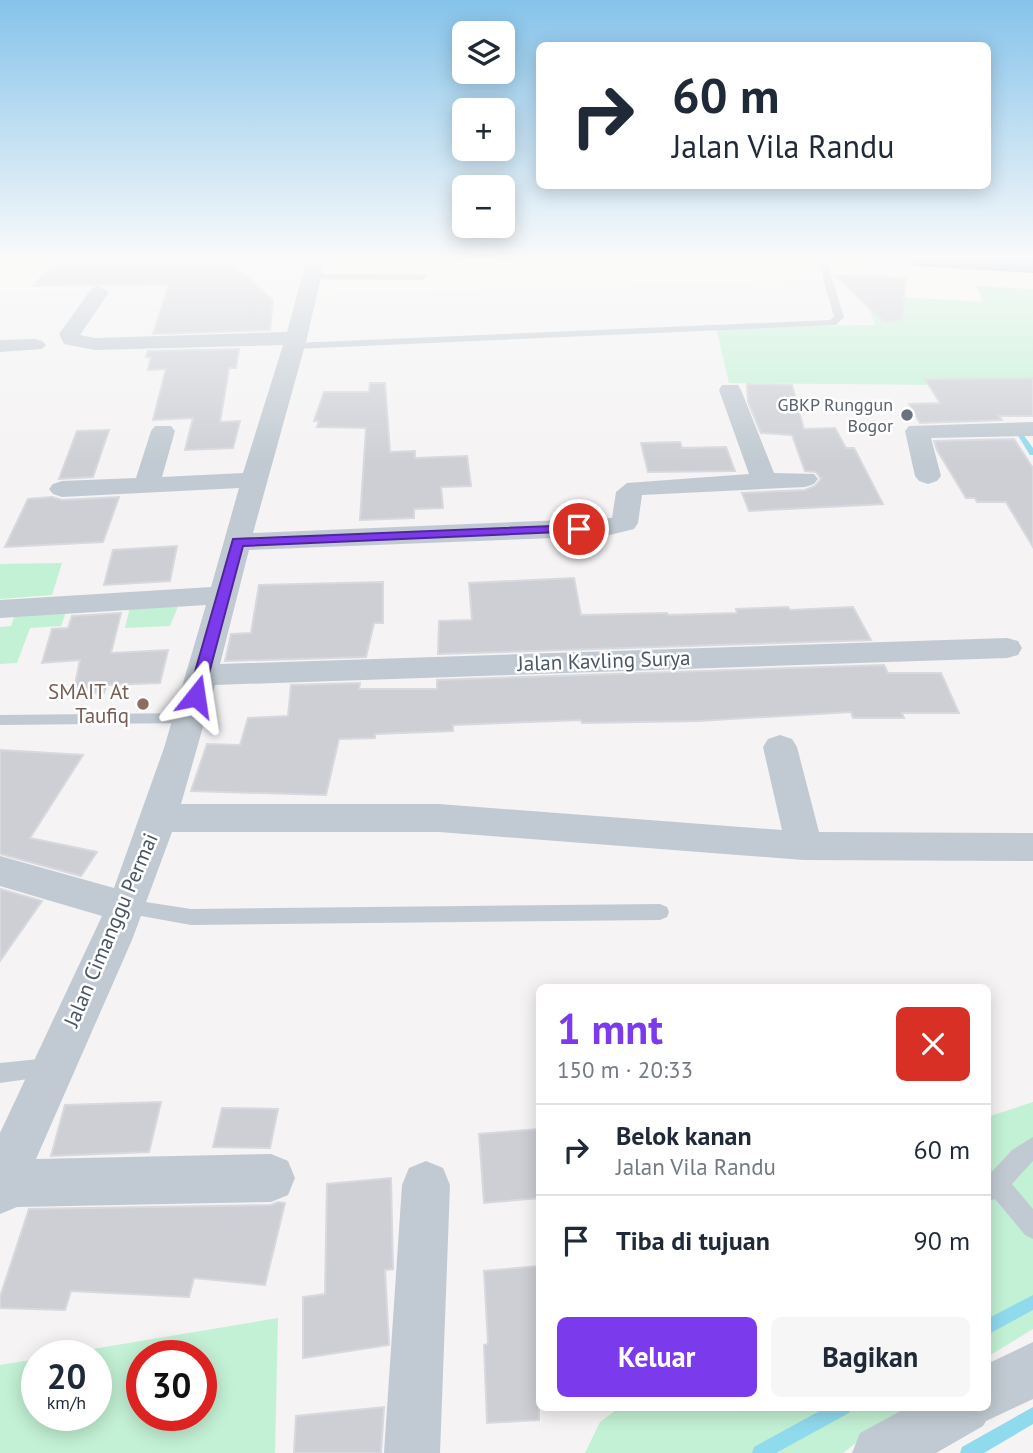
<!DOCTYPE html>
<html lang="id">
<meta charset="utf-8">
<style>
body{margin:0;font-family:"PT Sans",sans-serif;background:#f6f6f7;color:#1f2937;height:100vh;display:flex;flex-direction:column;font-size:26px;white-space:nowrap}
*{box-sizing:border-box;margin:0}
p{font-size:23px;color:#747a83}
.icon{flex:none;width:38px;height:38px;fill:none;stroke:currentColor;stroke-width:2;stroke-linecap:round;stroke-linejoin:round}
.map{position:relative;flex:1;overflow:hidden}
.sheet{position:absolute;left:536px;top:984px;width:455px;height:427px;display:flex;flex-direction:column;background:#fff;border-radius:10px;box-shadow:0 4px 18px #0003}
.sheet>*{flex:none}
.top-card{position:absolute;left:536px;top:42px;width:455px;height:147px;border-radius:10px;box-shadow:0 4px 18px #0003;background:#fff;color:#1f2937;overflow:hidden}
.buttons{position:absolute;left:452px;top:21px;display:grid;gap:14px}
.buttons a{display:grid;place-items:center;width:63px;height:63px;border-radius:10px;background:#fff;box-shadow:0 4px 18px #0003;font-size:35px}
.speed{position:absolute;left:21px;top:1340px;display:flex;gap:14px;font-size:35px;font-weight:700;text-align:center}
.speed>*{display:grid;place-content:center;width:91px;height:91px;border-radius:50%;background:#fff;box-shadow:0 4px 18px #0003;line-height:1}
.speed small{font-size:18px;font-weight:400}
.speed .limit{border:10px solid #d22;background:#fff;color:#111}
.pin{position:absolute;display:grid;place-items:center;width:60px;height:60px;color:#fff;margin:-30px;border:4px solid #fff;border-radius:50%;box-shadow:0 2px 7px #0007}
.me{position:absolute;width:77px;margin:-38px;rotate:15deg;stroke-linejoin:round;filter:drop-shadow(0 0 5px #0008)}
.turn{display:flex;align-items:center;gap:24px;height:147px;padding:0 21px;font-size:32px}
.turn .icon{width:91px;height:91px;stroke-width:2.5}
.turn b{display:block;font-size:49px;line-height:60px}
.round{display:grid;place-items:center;flex:none;width:74px;height:74px;border-radius:10px;background:#f6f6f7}
.headline{display:flex;align-items:center;justify-content:space-between;height:119px;padding:0 21px}
h1{font-size:42px;font-weight:700;line-height:52px;color:#7c3aed}
.primary-button{display:flex;gap:14px;margin-top:auto;padding:14px 21px}
.primary-button a{flex:1;height:80px;border-radius:10px;background:#7c3aed;color:#fff;font-size:28px;font-weight:700;line-height:80px;text-align:center}
.primary-button a+a{background:#f6f6f7;color:#1f2937}
ul{padding:0;list-style:none}
li{display:flex;align-items:center;gap:21px;height:91px;padding:0 21px;border-top:2px solid #e0e1e3}
li div{flex:1}
li b{display:block;font-size:26px}
li em{font-style:normal}
.map>svg:first-child{display:block}
.commercial{fill:#fdf9ef}
.green{fill:#c3f1d5;fill-rule:evenodd}
.lines{fill:none;stroke-linecap:round;stroke-linejoin:round}
.stream{fill:#90daee;fill-rule:evenodd}
.building{fill:#cdcfd5;stroke:#d7d9de;stroke-width:2}
.trunk-casing{stroke:#7690ad;stroke-width:2}
.motorway-casing{stroke:#7690ad;stroke-width:2}
.service{fill:#c1cad2;fill-rule:evenodd}
.minor{fill:#c1cad2;fill-rule:evenodd}
.trunk{fill:#9fb4c9;fill-rule:evenodd}
.motorway{fill:#8ba5c1;fill-rule:evenodd}
.route{fill:#7c3aed;stroke:#51269a;stroke-width:2}
.worship-dot{fill:#6b7280;stroke:#fff;stroke-width:2.5}
.education-dot{fill:#8d6e63;stroke:#fff;stroke-width:2.5}
.labels{text-anchor:middle;stroke-width:5;stroke-linejoin:round;paint-order:stroke}
.far-worship-label{font-size:18px;fill:#5b616d;stroke:#fff;text-anchor:end}
.street-label{font-size:21px;fill:#4a5661;stroke:#fff}
.education-label{font-size:21px;fill:#785e54;stroke:#fff;text-anchor:end}
</style>
<div class="map">
<svg width="1033" height="1453" viewBox="0 0 1033 1453">
<rect width="100%" height="100%" fill="#f5f3f3"/>
<g class="commercial">
<path d="M0,259H120L102,289L0,293Z"/>
<path d="M316,259H798L1033,270V289L976,286L982,301L863,294L857,279L308,295Z"/>
</g>
<g class="green">
<path d="M977,286L1033,289V386L729,383L716,328L875,325L864,295L983,302Z"/>
<path d="M62,563L52,595L0,599V564Z"/>
<path d="M179,604L170,626L125,628L130,607Z"/>
<path d="M67,609L61,626L30,628L17,663L0,664V627L11,626L16,612Z"/>
<path d="M1033,1102V1329L987,1357V1117Z"/>
<path d="M278,1318L275,1453H0V1365L37,1359V1416H96V1356H51ZM201,1356V1416H142V1356Z"/>
<path d="M620,1407H912L887,1419L843,1453H585L600,1422Z"/>
</g>
<g class="lines">
<g class="stream">
<path d="M1020,432L1022,433L1033,448V455H1030L1017,434Z"/>
<path d="M1033,1295V1310L987,1335V1319Z"/>
<path d="M827,1407H851L849,1413L776,1453H752L754,1447Z"/>
<path d="M1033,1407V1424L984,1453H960L962,1447Z"/>
</g>
</g>
<g class="building">
<path d="M58,259H226L273,300L270,330L153,334L169,284L33,286Z"/>
<path d="M835,275L906,278L902,320L884,322Z"/>
<path d="M239,349L236,368H229L220,422L240,421L233,448L185,450L193,418L153,420L166,369L148,370L151,357H146L148,351Z"/>
<path d="M1033,378V416H999L1002,420L920,423L909,404L940,403L925,379Z"/>
<path d="M370,383H385L390,452L415,451V458L467,456L471,486L441,487L443,508L414,509V518L360,520L366,428L317,427L319,421H314L324,392H369Z"/>
<path d="M747,384L792,385L804,429L835,428L846,448H854L883,504L749,511L742,493L805,490L815,486L821,479L816,472L805,471L792,435L761,433L748,402Z"/>
<path d="M109,430L93,477L59,479L77,431Z"/>
<path d="M1014,439L1033,468V547L1006,502H977L975,498H966L937,450L934,441Z"/>
<path d="M680,442L682,448L726,447L735,471L648,472L641,443Z"/>
<path d="M52,497L62,500L119,497L103,542L5,547L28,499Z"/>
<path d="M177,546L170,581L104,585L113,550Z"/>
<path d="M574,578L581,615L667,613L668,615L737,613L736,609L788,607L790,610L853,607L871,640L438,654L439,621L472,620L469,583Z"/>
<path d="M383,582V623H374L366,657L225,661L231,634L251,633L259,585Z"/>
<path d="M121,613L111,653L168,650L160,683L107,685L104,693L73,694L80,660L42,663L52,629L68,628L72,616Z"/>
<path d="M884,665L888,673H941L959,713H902L904,718H853L851,712L698,721L582,723L581,720L453,725V731L375,734V738L339,739L326,795L191,791L207,744L240,745L248,718L288,716L291,685L360,683L359,689H437V680Z"/>
<path d="M0,750L83,755L30,838L97,852L81,876L0,854Z"/>
<path d="M0,889L42,901L0,961Z"/>
<path d="M161,1102L149,1152L51,1156L65,1105Z"/>
<path d="M222,1108L278,1109L270,1148L213,1147Z"/>
<path d="M539,1129V1198L484,1203L479,1134Z"/>
<path d="M391,1178L393,1269L385,1270L389,1345L303,1358V1297L325,1294L327,1184Z"/>
<path d="M278,1202L285,1203L265,1285L194,1278L189,1297L71,1291L65,1310L0,1308V1297L29,1209L271,1205Z"/>
<path d="M539,1266V1420L487,1423L484,1345L488,1344L484,1271Z"/>
<path d="M384,1407L381,1453H294L296,1416Z"/>
</g>
<g class="lines">
<g class="trunk-casing">
<path id="trunk" d="M944,259H1033V269L955,265L947,264Z"/>
</g>
<g class="motorway-casing">
<path id="motorway" d="M907,259L1033,260V272L918,265L910,264Z"/>
</g>
<g class="service">
<path d="M818,259H826L844,317L836,325L295,349L290,346L295,343L830,320L834,317Z"/>
<path d="M312,274H423L427,277L423,280L309,279L308,277Z"/>
<path d="M190,713L198,718L190,723L0,725V715Z"/>
<path d="M126,899L191,909L660,904L667,907L669,912L667,917L660,920L191,925L119,912L117,907L119,902Z"/>
<path d="M49,1058L56,1061L59,1068L56,1075L0,1083V1063Z"/>
<path d="M1033,1137V1161L1012,1184L1033,1209V1239L1025,1235L995,1199L987,1202V1177L1012,1150Z"/>
</g>
<g class="minor">
<path d="M307,259H325L307,338L253,533L612,518L616,492L627,483L749,474L719,390L722,385H738L741,390L774,473L814,474L818,479L814,484L805,487L642,495L638,523L634,529L606,536L249,550L220,664L1007,638L1018,641L1022,648L1018,655L1007,658L215,685L181,804H439L782,830L763,747L768,739L780,735L792,739L797,747L819,832L1033,833V861L804,860L439,832H172L132,940L36,1159L271,1154L288,1161L295,1178L288,1195L271,1202L17,1207L0,1214V1133L102,916L0,886V856L114,888L164,748L206,605L0,618V600L211,587L239,488L62,497L53,494L49,489L53,484L62,481L136,478L151,431L155,426H171L175,431L162,477L243,473L283,345L95,350L64,344L59,334L92,288L99,286L109,292L80,335L95,338L287,332Z"/>
<path d="M35,339L42,341L46,345L42,349L0,352V340Z"/>
<path d="M1033,422V436L931,438L941,476L937,481L928,484L919,481L915,476L905,431L909,426Z"/>
<path d="M426,1161L443,1168L450,1185L440,1453H384L402,1185L409,1168Z"/>
<path d="M1033,1342V1399L986,1421L983,1426L936,1453H852L860,1433L908,1407H987V1364Z"/>
</g>
<use href="#trunk" class="trunk"/>
<use href="#motorway" class="motorway"/>
</g>
<linearGradient id="sky" x2="0" y2="1"><stop stop-color="#85c3ea"/><stop offset="0.56" stop-color="#fafafa"/><stop offset="1" stop-color="#fafafa" stop-opacity="0"/></linearGradient>
<rect width="1033" height="462" fill="url(#sky)"/>
<path class="route" d="M579,525L583,526V531L243,546L203,696L196,702L188,696L233,539Z"/>
<circle class="worship-dot" cx="907" cy="415" r="7"/>
<circle class="education-dot" cx="143" cy="704" r="7"/>
<g class="labels">
<g class="far-worship-label">
<text x="893" y="411">GBKP Runggun<tspan x="893" dy="21">Bogor</tspan></text>
</g>
<g class="street-label">
<text transform="translate(604 661) rotate(-2)" y="7">Jalan Kavling Surya</text>
<text transform="translate(111 930) rotate(-67)" y="7">Jalan Cimanggu Permai</text>
</g>
<g class="education-label">
<text x="129" y="699">SMAIT At<tspan x="129" dy="24">Taufiq</tspan></text>
</g>
</g>
</svg>
<div class="buttons">
<a><svg class="icon" aria-label="layers" viewBox="0 0 24 24"><path d="M12 4l9 5-9 5-9-5zM3 14l9 5 9-5"/></svg></a>
<a>+</a>
<a>−</a>
</div>
<div class="speed"><div>20<small>km/h</small></div><div class="limit">30</div></div>
<div class="pin" style="left:579px;top:529px;background:#d93025"><svg class="icon" aria-label="arrive" viewBox="0 0 24 24"><path d="M6 21V4h12l-3 4 3 4H6"/></svg></div>
<svg class="me" style="left:196px;top:696px" viewBox="-20 -20 40 40"><path d="M0-17L14 15 0 8-14 15z" fill="#7c3aed" stroke="#fff" stroke-width="4"/></svg>
<div class="top-card">
<div class="turn"><svg class="icon" aria-label="right" viewBox="0 0 24 24"><path d="M7 20v-9h11M14 6l5 5-5 5"/></svg><div><b>60 m</b>Jalan Vila Randu</div></div>
</div>
<section class="sheet">
<div class="headline"><div><h1>1 mnt</h1><p>150 m · 20:33</p></div><a class="round" style="background:#d93025;color:#fff"><svg class="icon" aria-label="close" viewBox="0 0 24 24"><path d="M6 6l12 12M18 6L6 18"/></svg></a></div>
<ul>
<li><svg class="icon" aria-label="right" viewBox="0 0 24 24"><path d="M7 20v-9h11M14 6l5 5-5 5"/></svg><div><b>Belok kanan</b><p>Jalan Vila Randu</p></div><em>60 m</em></li>
<li><svg class="icon" aria-label="arrive" viewBox="0 0 24 24"><path d="M6 21V4h12l-3 4 3 4H6"/></svg><div><b>Tiba di tujuan</b></div><em>90 m</em></li>
</ul>
<div class="primary-button"><a>Keluar</a><a>Bagikan</a></div>
</section>
</div>
